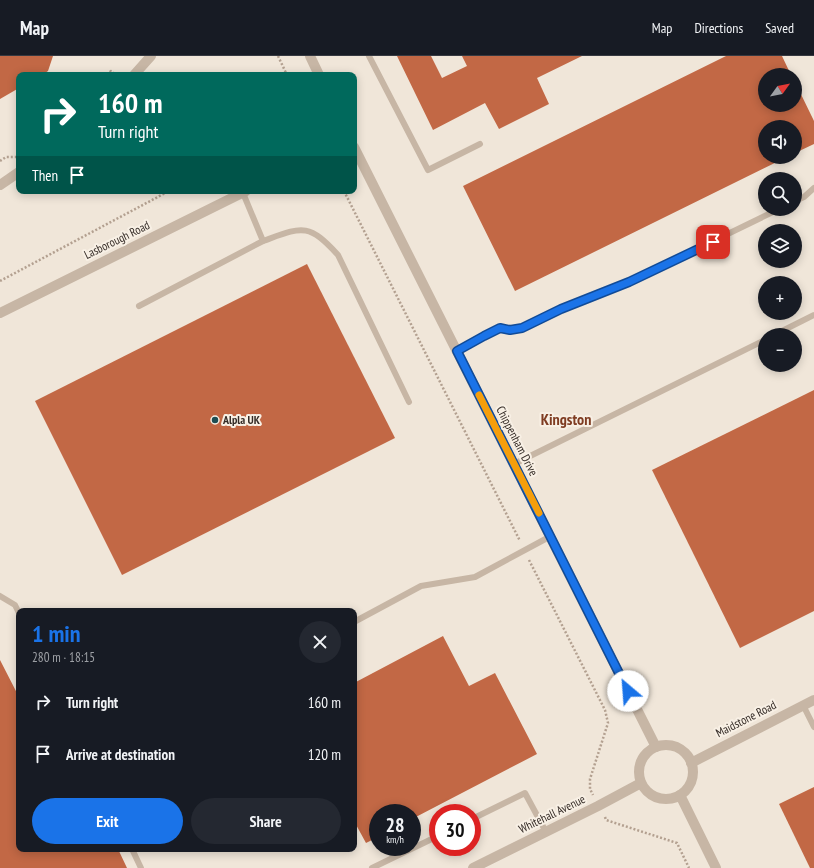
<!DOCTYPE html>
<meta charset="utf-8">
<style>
body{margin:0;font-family:"PT Sans Narrow",sans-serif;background:#242831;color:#f1f3f6;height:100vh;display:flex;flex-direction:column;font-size:15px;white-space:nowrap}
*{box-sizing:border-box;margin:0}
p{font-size:13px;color:#9ea1a6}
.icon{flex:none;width:22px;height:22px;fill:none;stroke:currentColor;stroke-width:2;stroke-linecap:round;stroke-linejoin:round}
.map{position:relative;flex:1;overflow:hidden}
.side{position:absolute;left:16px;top:552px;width:341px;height:244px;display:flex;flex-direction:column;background:#171b24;border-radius:8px;box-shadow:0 2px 10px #0003}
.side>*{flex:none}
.guide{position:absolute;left:16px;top:16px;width:341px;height:122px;border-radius:8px;box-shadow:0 2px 10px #0003;background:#00695c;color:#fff;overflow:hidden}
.needle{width:26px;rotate:57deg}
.fabs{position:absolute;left:758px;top:12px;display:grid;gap:8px}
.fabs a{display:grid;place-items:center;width:44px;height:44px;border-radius:50%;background:#171b24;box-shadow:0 2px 10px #0003;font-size:20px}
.speed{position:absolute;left:369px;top:748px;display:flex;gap:8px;font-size:20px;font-weight:700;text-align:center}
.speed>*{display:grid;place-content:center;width:52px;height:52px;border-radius:50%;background:#171b24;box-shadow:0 2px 10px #0003;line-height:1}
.speed small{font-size:10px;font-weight:400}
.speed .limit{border:6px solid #d22;background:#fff;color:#111}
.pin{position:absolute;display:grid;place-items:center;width:34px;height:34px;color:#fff;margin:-17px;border-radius:8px;box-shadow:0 2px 6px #0006}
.me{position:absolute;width:44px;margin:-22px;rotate:333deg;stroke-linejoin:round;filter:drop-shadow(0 0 3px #0008)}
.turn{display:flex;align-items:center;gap:14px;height:84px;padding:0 16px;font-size:18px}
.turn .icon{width:52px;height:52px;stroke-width:2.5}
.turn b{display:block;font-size:28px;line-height:34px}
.then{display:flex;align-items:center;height:38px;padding:0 16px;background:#0003;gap:8px;font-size:15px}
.round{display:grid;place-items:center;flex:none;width:42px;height:42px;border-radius:21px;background:#242831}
.summary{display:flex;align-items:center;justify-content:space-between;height:68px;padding:0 16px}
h1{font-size:24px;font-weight:700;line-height:30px;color:#1a73e8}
.action{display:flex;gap:8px;margin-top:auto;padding:8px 16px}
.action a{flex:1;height:46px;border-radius:24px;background:#1a73e8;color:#fff;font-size:16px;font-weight:700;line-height:46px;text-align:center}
.action a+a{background:#242831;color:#f1f3f6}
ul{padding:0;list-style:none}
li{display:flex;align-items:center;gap:12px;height:52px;padding:0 16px}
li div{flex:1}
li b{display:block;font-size:15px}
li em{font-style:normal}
header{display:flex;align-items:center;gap:24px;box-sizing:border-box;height:56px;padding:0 20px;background:#171b24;border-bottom:1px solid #363941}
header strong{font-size:19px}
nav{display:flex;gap:22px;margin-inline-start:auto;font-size:14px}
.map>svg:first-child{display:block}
.building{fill:#c26845}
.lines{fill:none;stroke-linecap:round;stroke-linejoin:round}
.path{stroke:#b3a090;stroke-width:2.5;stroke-dasharray:2 2;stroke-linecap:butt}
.lane{stroke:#c7b6a5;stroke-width:6}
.street{stroke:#c7b6a5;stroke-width:10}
.route-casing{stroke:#114b97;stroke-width:10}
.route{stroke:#1a73e8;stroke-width:7}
.slow{stroke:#f59e0b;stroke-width:7}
.poi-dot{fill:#1d4d53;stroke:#f8f0e5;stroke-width:1.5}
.labels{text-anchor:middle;stroke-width:4;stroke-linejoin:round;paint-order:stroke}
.street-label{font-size:12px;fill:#342b26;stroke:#f8f0e5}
.poi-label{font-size:12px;font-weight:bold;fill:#342b26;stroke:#f8f0e5;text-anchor:start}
.district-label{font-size:16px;font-weight:bold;fill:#7f3c22;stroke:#f8f0e5}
</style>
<header>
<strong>Map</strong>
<nav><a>Map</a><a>Directions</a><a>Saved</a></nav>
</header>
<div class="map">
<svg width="814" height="812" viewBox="0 0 814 812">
<rect width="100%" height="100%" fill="#f0e6d9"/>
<g class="building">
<path d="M0,0H53L48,15L42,19H19V32L0,43Z"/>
<path d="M397,0H431L442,22L467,10L462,0H582L537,22L549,48L499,73L485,47L433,74Z"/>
<path d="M726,0H782L791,19H765V49H795V26L814,65V88L795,97V71H765V101H787L515,235L463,130Z"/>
<path d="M307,208L395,382L122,519L35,345Z"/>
<path d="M814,334V555L740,592L652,414Z"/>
<path d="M443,580L469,630L495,617L537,698L412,763V757H378V781L366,787L354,765V627Z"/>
<path d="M0,604L19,641V793H118L127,812H0Z"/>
<path d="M814,731V812H810L779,748Z"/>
</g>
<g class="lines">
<g class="path">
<path d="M278,0L287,19"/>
<path d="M107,19L111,15L116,19"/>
<path d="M0,105L6,101H19"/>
<path d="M344,135L520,485"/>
<path d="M0,225L169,135"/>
<path d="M529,504L605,654L608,667L590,723V733L593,739"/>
<path d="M605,761L606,764L677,787L689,812"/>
</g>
<g class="lane">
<path d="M369,0L428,114L480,88"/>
<path d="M795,145L804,141L814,132"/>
<path d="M263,185C302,171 308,166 338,199L409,346"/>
<path d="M139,250L263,185L243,137"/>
<path d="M774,279L814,259"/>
<path d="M457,295L483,280L500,272L510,273L522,272L561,253L629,226L779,153"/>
<path d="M514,408L765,284"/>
<path d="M0,540L15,549L19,557"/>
<path d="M354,566L421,530L475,521L551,480"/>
<path d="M803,649L814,671"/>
<path d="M472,763L525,737L546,776"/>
<path d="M132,793L141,812"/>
<path d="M372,812L438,780"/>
</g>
<g class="street">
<path d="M310,0L319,19"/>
<path d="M134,19L151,0"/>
<path d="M354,91L656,691"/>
<path d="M0,129L19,116"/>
<path d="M0,257L246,135"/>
<circle cx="666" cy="716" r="27"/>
<path d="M691,707L814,644"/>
<path d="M680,739L716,812"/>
<path d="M473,812L598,750L641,727"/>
</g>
</g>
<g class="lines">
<g class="route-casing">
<path id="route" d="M628,635L457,295L484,280L500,272L510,274L522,272L561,253L629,226L713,186"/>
</g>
<use href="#route" class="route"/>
<path class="slow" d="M479,339L539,457"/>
</g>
<circle class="poi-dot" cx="215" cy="364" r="4"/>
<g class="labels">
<g class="street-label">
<text transform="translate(117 184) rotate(-26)" y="4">Lasborough Road</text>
<text transform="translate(517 385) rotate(63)" y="4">Chippenham Drive</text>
<text transform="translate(746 663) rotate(-27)" y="4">Maidstone Road</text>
<text transform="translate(552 758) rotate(-26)" y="4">Whitehall Avenue</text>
</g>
<g class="poi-label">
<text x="223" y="368">Alpla UK</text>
</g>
<g class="district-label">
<text x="566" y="369">Kingston</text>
</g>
</g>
</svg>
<div class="fabs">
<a><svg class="needle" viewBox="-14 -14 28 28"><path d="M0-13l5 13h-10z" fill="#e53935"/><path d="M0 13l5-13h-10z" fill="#9ea1a6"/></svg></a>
<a><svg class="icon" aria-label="sound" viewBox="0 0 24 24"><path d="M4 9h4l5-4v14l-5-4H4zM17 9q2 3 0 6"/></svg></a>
<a><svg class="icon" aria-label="search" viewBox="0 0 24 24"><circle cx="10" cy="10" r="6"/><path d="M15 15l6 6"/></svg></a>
<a><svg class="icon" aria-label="layers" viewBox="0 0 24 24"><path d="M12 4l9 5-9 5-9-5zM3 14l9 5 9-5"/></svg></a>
<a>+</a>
<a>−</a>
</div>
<div class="speed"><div>28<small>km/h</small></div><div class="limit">30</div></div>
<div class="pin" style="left:713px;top:186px;background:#d93025"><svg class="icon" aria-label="arrive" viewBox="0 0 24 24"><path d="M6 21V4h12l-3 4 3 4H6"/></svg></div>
<svg class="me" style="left:628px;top:635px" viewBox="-20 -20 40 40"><circle r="19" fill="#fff"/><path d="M0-13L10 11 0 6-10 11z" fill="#1a73e8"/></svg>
<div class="guide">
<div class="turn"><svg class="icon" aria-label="right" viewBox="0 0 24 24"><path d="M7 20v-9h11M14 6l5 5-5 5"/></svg><div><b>160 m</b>Turn right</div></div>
<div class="then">Then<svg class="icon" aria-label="arrive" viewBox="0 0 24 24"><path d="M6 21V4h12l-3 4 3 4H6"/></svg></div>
</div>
<section class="side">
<div class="summary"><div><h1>1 min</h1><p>280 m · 18:15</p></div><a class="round"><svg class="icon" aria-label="close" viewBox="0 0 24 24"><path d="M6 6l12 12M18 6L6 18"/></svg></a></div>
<ul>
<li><svg class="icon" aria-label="right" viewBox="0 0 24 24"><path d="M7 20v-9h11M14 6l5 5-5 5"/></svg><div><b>Turn right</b></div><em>160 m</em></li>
<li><svg class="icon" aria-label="arrive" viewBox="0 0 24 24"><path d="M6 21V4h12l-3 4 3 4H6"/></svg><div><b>Arrive at destination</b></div><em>120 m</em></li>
</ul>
<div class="action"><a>Exit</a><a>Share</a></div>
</section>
</div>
